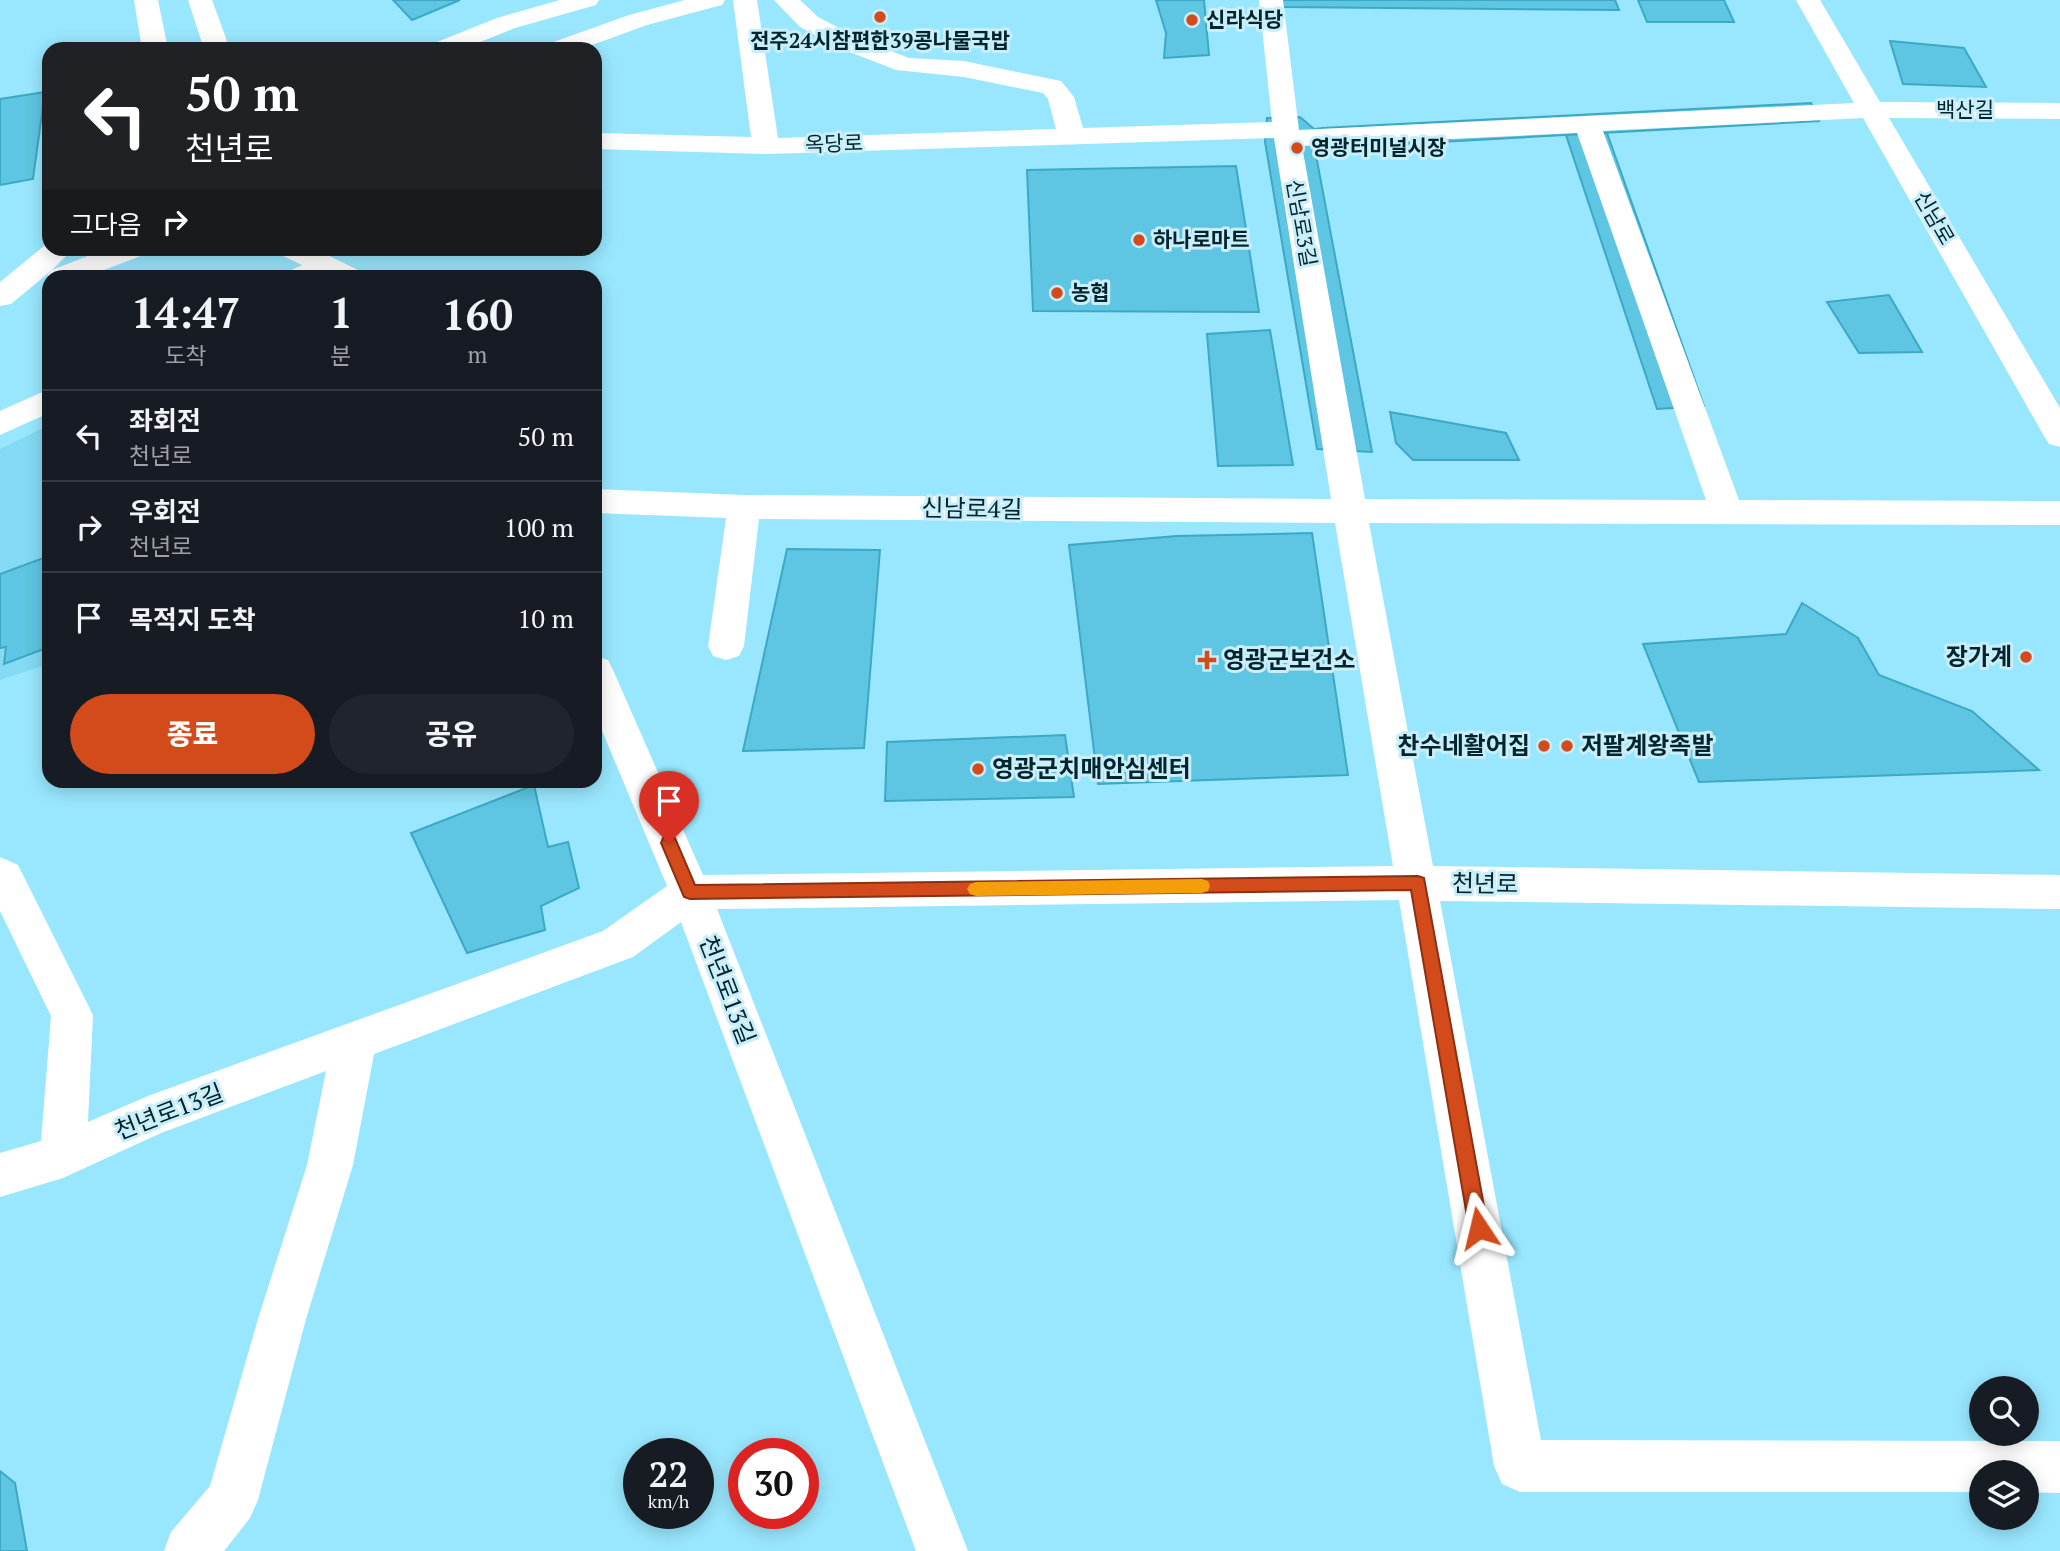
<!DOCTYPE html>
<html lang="ko">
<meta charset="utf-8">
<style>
body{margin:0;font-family:"PT Serif","Noto Sans KR",serif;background:#20242c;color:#f1f3f6;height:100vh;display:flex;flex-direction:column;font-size:26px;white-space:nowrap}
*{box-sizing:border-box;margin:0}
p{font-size:23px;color:#9ea1a6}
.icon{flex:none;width:38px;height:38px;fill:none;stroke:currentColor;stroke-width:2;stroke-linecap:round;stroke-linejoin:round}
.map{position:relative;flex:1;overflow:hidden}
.details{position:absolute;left:42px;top:270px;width:560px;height:518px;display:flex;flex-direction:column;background:#171b24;border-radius:21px;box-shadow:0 4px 18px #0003}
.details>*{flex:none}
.banner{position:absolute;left:42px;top:42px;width:560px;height:214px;border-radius:21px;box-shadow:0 4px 18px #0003;background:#202124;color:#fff;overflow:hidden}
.tools{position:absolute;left:1969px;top:1376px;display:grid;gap:14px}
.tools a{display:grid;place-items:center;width:70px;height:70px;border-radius:50%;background:#171b24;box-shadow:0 4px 18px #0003;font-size:35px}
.speed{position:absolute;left:623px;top:1438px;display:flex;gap:14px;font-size:35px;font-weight:700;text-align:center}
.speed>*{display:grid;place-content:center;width:91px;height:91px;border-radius:50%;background:#171b24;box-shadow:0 4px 18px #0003;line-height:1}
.speed small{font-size:18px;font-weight:400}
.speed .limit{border:10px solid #d22;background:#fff;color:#111}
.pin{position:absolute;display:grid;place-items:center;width:60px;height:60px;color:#fff;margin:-72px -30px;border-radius:50% 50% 50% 0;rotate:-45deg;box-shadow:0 0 7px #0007}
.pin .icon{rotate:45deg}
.me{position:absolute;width:77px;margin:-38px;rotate:350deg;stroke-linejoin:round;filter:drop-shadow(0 0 5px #0008)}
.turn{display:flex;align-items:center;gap:24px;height:147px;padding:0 28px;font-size:32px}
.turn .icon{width:91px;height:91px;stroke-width:2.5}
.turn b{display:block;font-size:49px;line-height:60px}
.then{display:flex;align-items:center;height:66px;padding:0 28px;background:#0003;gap:14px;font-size:26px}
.eta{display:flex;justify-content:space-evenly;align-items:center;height:119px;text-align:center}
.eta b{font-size:42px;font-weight:800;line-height:49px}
.primary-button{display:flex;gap:14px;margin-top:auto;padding:14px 28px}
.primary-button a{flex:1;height:80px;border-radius:42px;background:#d34b1b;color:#fff;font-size:28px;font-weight:800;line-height:80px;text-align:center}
.primary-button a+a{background:#20242c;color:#f1f3f6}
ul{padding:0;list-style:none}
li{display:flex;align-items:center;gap:21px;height:91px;padding:0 28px;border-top:2px solid #363941}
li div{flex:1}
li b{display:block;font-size:26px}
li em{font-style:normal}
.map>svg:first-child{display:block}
.built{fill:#84daf3}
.building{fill:#5ec6e2;stroke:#3da8c4;stroke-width:2}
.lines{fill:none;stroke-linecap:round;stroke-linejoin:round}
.minor{fill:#fff;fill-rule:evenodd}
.major{fill:#fff;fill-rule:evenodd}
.route{fill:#d34b1b;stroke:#893112;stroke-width:2}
.slow{fill:#f59e0b}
.poi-dot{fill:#d34b1b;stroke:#c9eef9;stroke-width:2.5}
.labels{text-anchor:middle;stroke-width:6;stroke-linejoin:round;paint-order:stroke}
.far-poi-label{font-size:21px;font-weight:bold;fill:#02242c;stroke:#c9eef9;text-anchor:start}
.far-street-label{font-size:21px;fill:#02242c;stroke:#c9eef9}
.street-label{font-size:24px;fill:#02242c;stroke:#c9eef9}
.poi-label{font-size:24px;font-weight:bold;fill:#02242c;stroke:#c9eef9;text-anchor:start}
</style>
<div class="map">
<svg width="2060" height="1551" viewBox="0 0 2060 1551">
<rect width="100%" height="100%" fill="#99e7fe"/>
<path class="built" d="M49,425V664L0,680V449Z"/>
<g class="building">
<path d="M393,0H460L412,20Z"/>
<path d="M1156,0H1204L1209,55L1164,58L1166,33Z"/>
<path d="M1279,0H1615L1619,10L1280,7Z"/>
<path d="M1638,0H1724L1734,22H1647Z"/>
<path d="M1890,41L1964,48L1986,87L1903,84Z"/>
<path d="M45,92L33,179L0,185V99Z"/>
<path d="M1811,103L1819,121L1332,148L1323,128Z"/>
<path d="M1300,117L1314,129L1323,128L1332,148L1315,150L1372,452L1317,449L1265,142L1267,118Z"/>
<path d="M1607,133L1704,406L1657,409L1566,135Z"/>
<path d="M1236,166L1259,312L1033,311L1027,170Z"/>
<path d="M1889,295L1922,352L1859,353L1827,302Z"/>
<path d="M1270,330L1293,465L1218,466L1207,334Z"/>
<path d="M1390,412L1506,433L1519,460H1413L1396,443Z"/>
<path d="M1312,533L1348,775L1098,784L1069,545L1177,536Z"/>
<path d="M787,549L880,550L864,748L743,751Z"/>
<path d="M49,556V647L4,664L6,647L0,648V574Z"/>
<path d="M1802,603L1858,638L1879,675L1972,711L2039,770L1699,782L1643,644L1786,634Z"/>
<path d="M1065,735L1074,797L885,801L887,742Z"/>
<path d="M534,785L548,847L568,842L579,888L541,906L545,930L467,953L411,833Z"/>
<path d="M0,1471L15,1483L27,1551H0Z"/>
</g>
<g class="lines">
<g class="minor">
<path d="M733,0H757L778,138L1056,129L1048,99L1043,93L964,77L896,70L842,49L800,27L774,0H800L818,17L860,39L909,58L964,61L1061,81L1074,97L1083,128L1272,122L1259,0H1283L1299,130L1854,103L1796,0H1820L1880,102L2060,103V119L1889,118L2060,408V447L2049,444L2044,436L1863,118L1603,131L1739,500L2060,501V525L1369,523L1433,866L2060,875V909L1440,901L1541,1440L2060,1441V1493L2026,1492V1472H1981V1492H1520L1502,1484L1494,1466L1399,900L717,909L968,1551H916L681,922L633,957L374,1054L353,1165L306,1319L258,1500L250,1518L224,1551H164L171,1532L210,1486L258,1319L307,1165L326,1071L161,1133L63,1178L0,1197V1153L41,1141L51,1016L0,911V857L18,865L93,1015L88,1122L148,1096L603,931L667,886L595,714V656L608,660L613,670L703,875L1393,866L1335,523L759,519L744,646L739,656L726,660L713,656L708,646L726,518L595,513V489L744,495L1331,499L1274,138L766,154L595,149V133L751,137ZM1577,133L1706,500L1365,499L1302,146Z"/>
<path d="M324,256L334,259L339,265C328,281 303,277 286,276L291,270Z"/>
<path d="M49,389V413L0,435V411Z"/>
</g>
<g class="major">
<path d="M134,0H158L168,49H142Z"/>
<path d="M188,0H212L230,49H204Z"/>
<path d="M560,0H599L596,5L515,28L463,49H428L432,44L497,18Z"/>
<path d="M685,0H725L722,5L647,25L581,49H544L548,44L629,15Z"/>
<path d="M49,242V248H74L52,270L108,248H150L146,254L88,276L49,279L47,276L52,270L11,304L0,306V282Z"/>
<path d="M275,248H313L358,270L363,276H325L279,254Z"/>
</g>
</g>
<path class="route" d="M669,836L675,838L695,885L1418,876L1424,878L1488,1228L1485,1235L1479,1237L1472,1235L1469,1228L1411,890L690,899L684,897L661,843L663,838Z"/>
<path class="slow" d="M1202,879L1208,881L1210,886L1208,891L1202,893L976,896L970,894L967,889L970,884L976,882Z"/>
<g class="poi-dot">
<circle cx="880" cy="17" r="7"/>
<circle cx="1192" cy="20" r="7"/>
<circle cx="1297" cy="148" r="7"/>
<circle cx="1139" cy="240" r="7"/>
<circle cx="1057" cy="293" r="7"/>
<circle cx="2026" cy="657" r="7"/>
<path d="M1203.5 649.5h7v7h7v7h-7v7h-7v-7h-7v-7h7z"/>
<circle cx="1544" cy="746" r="7"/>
<circle cx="1567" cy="746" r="7"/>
<circle cx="978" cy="769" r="7"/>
</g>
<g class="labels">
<g class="far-poi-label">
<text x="1206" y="27">신라식당</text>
<text x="880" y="48" text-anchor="middle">전주24시참편한39콩나물국밥</text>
<text x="1311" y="155">영광터미널시장</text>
<text x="1153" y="247">하나로마트</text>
<text x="1071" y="300">농협</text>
</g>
<g class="far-street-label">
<text x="1965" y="117">백산길</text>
<text transform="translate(834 144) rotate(-2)" y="7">옥당로</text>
<text transform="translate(1934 218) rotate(60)" y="7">신남로</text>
<text transform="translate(1301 223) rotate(80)" y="7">신남로3길</text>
</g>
<g class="street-label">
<text transform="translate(972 509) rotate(1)" y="8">신남로4길</text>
<text transform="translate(1485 884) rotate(1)" y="8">천년로</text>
<text transform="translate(727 990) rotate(69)" y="8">천년로13길</text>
<text transform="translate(169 1112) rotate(-21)" y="8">천년로13길</text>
</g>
<g class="poi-label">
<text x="2012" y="665" text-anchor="end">장가계</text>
<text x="1223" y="668">영광군보건소</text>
<text x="1530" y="754" text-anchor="end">찬수네활어집</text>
<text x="1581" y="754">저팔계왕족발</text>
<text x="992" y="777">영광군치매안심센터</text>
</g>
</g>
</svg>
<div class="tools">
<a><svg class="icon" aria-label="search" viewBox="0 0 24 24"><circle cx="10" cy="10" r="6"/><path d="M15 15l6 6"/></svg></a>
<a><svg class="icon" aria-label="layers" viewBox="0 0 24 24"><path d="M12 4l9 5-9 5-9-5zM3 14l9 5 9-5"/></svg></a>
</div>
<div class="speed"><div>22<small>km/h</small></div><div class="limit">30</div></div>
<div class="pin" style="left:669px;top:843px;background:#d93025"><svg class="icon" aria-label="arrive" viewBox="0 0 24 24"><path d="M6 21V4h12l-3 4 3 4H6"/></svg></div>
<svg class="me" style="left:1479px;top:1228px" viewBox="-20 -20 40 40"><path d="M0-17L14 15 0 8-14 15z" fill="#d34b1b" stroke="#fff" stroke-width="4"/></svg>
<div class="banner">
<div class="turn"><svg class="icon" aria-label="left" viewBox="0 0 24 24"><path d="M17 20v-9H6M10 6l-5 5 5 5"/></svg><div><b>50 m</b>천년로</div></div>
<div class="then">그다음<svg class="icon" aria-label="right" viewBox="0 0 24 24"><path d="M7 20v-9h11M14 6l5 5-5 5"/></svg></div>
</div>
<section class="details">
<div class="eta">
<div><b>14:47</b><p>도착</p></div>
<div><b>1</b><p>분</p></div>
<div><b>160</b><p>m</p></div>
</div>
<ul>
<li><svg class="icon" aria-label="left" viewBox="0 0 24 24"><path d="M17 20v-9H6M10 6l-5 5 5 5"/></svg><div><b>좌회전</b><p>천년로</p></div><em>50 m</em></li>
<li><svg class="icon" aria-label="right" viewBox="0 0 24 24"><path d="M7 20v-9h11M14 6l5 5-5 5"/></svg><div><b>우회전</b><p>천년로</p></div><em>100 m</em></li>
<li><svg class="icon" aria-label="arrive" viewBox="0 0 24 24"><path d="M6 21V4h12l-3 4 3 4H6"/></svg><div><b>목적지 도착</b></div><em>10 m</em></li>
</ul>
<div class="primary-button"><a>종료</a><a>공유</a></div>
</section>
</div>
